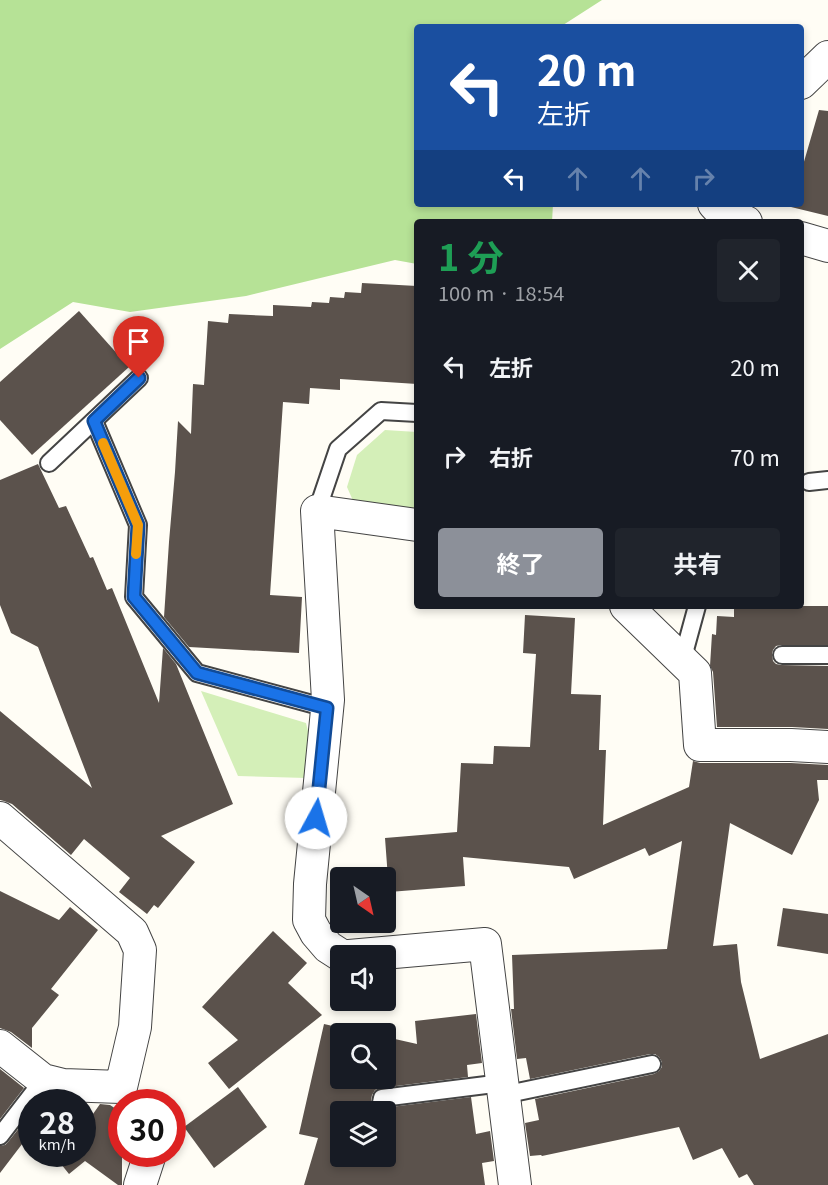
<!DOCTYPE html>
<html lang="ja">
<meta charset="utf-8">
<style>
body{margin:0;font-family:Georgia,"Noto Sans JP",serif;background:#20242c;color:#f1f3f6;height:100vh;display:flex;flex-direction:column;font-size:22px;white-space:nowrap}
*{box-sizing:border-box;margin:0}
p{font-size:20px;color:#9ea1a6}
.icon{flex:none;width:33px;height:33px;fill:none;stroke:currentColor;stroke-width:2;stroke-linecap:round;stroke-linejoin:round}
.map{position:relative;flex:1;overflow:hidden}
.details{position:absolute;left:414px;top:219px;width:390px;height:390px;display:flex;flex-direction:column;background:#171b24;border-radius:6px;box-shadow:0 3px 9px #0003}
.details>*{flex:none}
.guide{position:absolute;left:414px;top:24px;width:390px;height:183px;border-radius:6px;box-shadow:0 3px 9px #0003;background:#1a4fa0;color:#fff;overflow:hidden}
.needle{width:39px;rotate:146deg}
.buttons{position:absolute;left:330px;top:867px;display:grid;gap:12px}
.buttons a{display:grid;place-items:center;width:66px;height:66px;border-radius:6px;background:#171b24;box-shadow:0 3px 9px #0003;font-size:30px}
.speed{position:absolute;left:18px;top:1089px;display:flex;gap:12px;font-size:30px;font-weight:700;text-align:center}
.speed>*{display:grid;place-content:center;width:78px;height:78px;border-radius:50%;background:#171b24;box-shadow:0 3px 9px #0003;line-height:1}
.speed small{font-size:15px;font-weight:400}
.speed .limit{border:9px solid #d22;background:#fff;color:#111}
.pin{position:absolute;display:grid;place-items:center;width:51px;height:51px;color:#fff;margin:-62px -26px;border-radius:50% 50% 50% 0;rotate:-45deg;box-shadow:0 0 6px #0007}
.pin .icon{rotate:45deg}
.me{position:absolute;width:66px;margin:-33px;rotate:6deg;stroke-linejoin:round;filter:drop-shadow(0 0 4px #0008)}
.turn{display:flex;align-items:center;gap:21px;height:126px;padding:0 24px;font-size:27px}
.turn .icon{width:78px;height:78px;stroke-width:2.5}
.turn b{display:block;font-size:42px;line-height:51px}
.lanes{display:flex;align-items:center;height:57px;padding:0 24px;background:#0003;justify-content:center;gap:30px;direction:ltr}
.lanes .off{opacity:.35}
.round{display:grid;place-items:center;flex:none;width:63px;height:63px;border-radius:6px;background:#20242c}
.headline{display:flex;align-items:center;justify-content:space-between;height:102px;padding:0 24px}
h1{font-size:36px;font-weight:700;line-height:45px;color:#1e9e55}
.cta{display:flex;gap:12px;margin-top:auto;padding:12px 24px}
.cta a{flex:1;height:69px;border-radius:6px;background:#8c9099;color:#fff;font-size:24px;font-weight:700;line-height:69px;text-align:center}
.cta a+a{background:#20242c;color:#f1f3f6}
ul{padding:0;list-style:none}
li{display:flex;align-items:center;gap:18px;height:90px;padding:0 24px}
li div{flex:1}
li b{display:block;font-size:22px}
li em{font-style:normal}
.map>svg:first-child{display:block}
.green{fill:#d4efb8}
.forest{fill:#b6e296}
.building{fill:#5b524c}
.lines{fill:none;stroke-linecap:round;stroke-linejoin:round}
.lane-casing{stroke:#444;stroke-width:20}
.street-casing{stroke:#444;stroke-width:34}
.lane{stroke:#fff;stroke-width:16}
.street{stroke:#fff;stroke-width:32}
.route-casing{stroke:#114b97;stroke-width:15}
.route{stroke:#1a73e8;stroke-width:10}
.slow{stroke:#f59e0b;stroke-width:10}
</style>
<div class="map">
<svg width="828" height="1185" viewBox="0 0 828 1185">
<rect width="100%" height="100%" fill="#fffdf5"/>
<g class="green">
<path d="M385,430L417,432V512L354,503L347,487L357,455Z"/>
<path d="M201,691L306,723L311,743L306,778L238,776Z"/>
</g>
<path class="forest" d="M0,0H602L560,27H417V204H553L552,222H417V264L395,260L246,296L130,312L73,302L0,349Z"/>
<g class="building">
<path d="M819,110L828,111V216L791,207L792,204H801V172Z"/>
<path d="M362,283L417,286V384L340,379V390L310,388L309,404L283,402L270,595L302,597L299,653L189,647L164,617L169,542L175,472L178,421L191,434L193,384L204,385L208,321L228,323L229,314L273,316V305L311,307L312,302L329,303L330,297L344,298L345,292L361,293Z"/>
<path d="M79,311L129,367L32,455L0,420V382Z"/>
<path d="M38,464L59,508L66,506L90,558L93,557L107,590L112,588L159,703L163,648L176,664L233,804L161,836L195,862L158,908L154,905L147,914L119,892L130,878L84,839L71,855L12,804L4,801L0,800V711L92,788L38,647L11,633L0,605V480Z"/>
<path d="M734,606H828V645H781L776,646L773,650L772,654L773,661L776,664L781,665L828,666V729L792,727H717L713,672L710,666L712,634L716,635L717,616L734,617Z"/>
<path d="M525,615L575,618L571,694L601,695L599,750H606L603,825L689,787L693,761L700,763H791L828,765V780H817L819,800L792,855L730,823L713,946L737,944L741,982L760,1059L828,1034V1185H754L747,1174L739,1178L722,1148L693,1160L679,1127L542,1156L541,1155L530,1156L525,1123L539,1120L535,1099L654,1074L659,1071L662,1067V1062L659,1057L655,1054H650L530,1079L526,1058L517,1059L511,1009H514L512,955L667,949L682,841L649,856L645,848L574,879L569,867L463,857L465,886L389,892L385,838L457,832L461,763L493,764L494,746L530,747L536,654L523,653Z"/>
<path d="M0,891L59,920L70,907L98,930L51,989L59,995L32,1028V1048L11,1032L0,1028Z"/>
<path d="M783,908L828,914V954L777,946Z"/>
<path d="M273,931L307,963L288,983L322,1015L229,1089L208,1063L238,1040L202,1007Z"/>
<path d="M476,1014L482,1063L467,1065L468,1077L380,1088L375,1090L372,1095L369,1112H340V1156H386V1120L389,1115L391,1107L471,1097L476,1134L490,1131L494,1161L482,1163L485,1185H304L318,1138L299,1134L324,1024L368,1034H340V1078H386V1037L417,1044L415,1021Z"/>
<path d="M0,1069L24,1088L0,1119Z"/>
<path d="M238,1087L267,1127L214,1168L184,1127Z"/>
<path d="M100,1104L110,1105L122,1113V1185H118L85,1161L69,1174L53,1154H82V1122L86,1124Z"/>
<path d="M32,1112V1131L0,1173V1146L5,1145L8,1142Z"/>
</g>
<g class="lines">
<g class="lane-casing">
<g id="lane">
<path d="M94,421L138,525L134,597L197,673L327,708"/>
<path d="M49,463L139,378"/>
<path d="M809,482L828,480"/>
<path d="M317,511L338,449L381,411L417,413"/>
<path d="M782,655H828"/>
<path d="M682,661L697,606"/>
<path d="M503,1095L652,1064"/>
<path d="M379,1112L382,1098L502,1083"/>
<path d="M0,1136L43,1080"/>
</g>
</g>
<g class="street-casing">
<g id="street">
<path d="M801,83L828,57"/>
<path d="M714,204L725,216L746,222"/>
<path d="M801,238L828,246"/>
<path d="M626,606L695,673L700,745H791L828,747"/>
<path d="M0,818L132,932L140,950L135,1027L121,1087L63,1085L43,1080L0,1046"/>
<path d="M342,956L328,947L316,933L309,920L310,884L328,700L317,511L417,525"/>
<path d="M349,956L485,944L515,1185"/>
<path d="M140,1185L150,1154"/>
</g>
</g>
<use href="#lane" class="lane"/>
<use href="#street" class="street"/>
</g>
<g class="lines">
<g class="route-casing">
<path id="route" d="M139,378L94,421L138,525L134,597L197,673L327,708L316,818"/>
</g>
<use href="#route" class="route"/>
<path class="slow" d="M103,443L138,525L136,554"/>
</g>
</svg>
<div class="buttons">
<a><svg class="needle" viewBox="-14 -14 28 28"><path d="M0-13l5 13h-10z" fill="#e53935"/><path d="M0 13l5-13h-10z" fill="#9ea1a6"/></svg></a>
<a><svg class="icon" aria-label="sound" viewBox="0 0 24 24"><path d="M4 9h4l5-4v14l-5-4H4zM17 9q2 3 0 6"/></svg></a>
<a><svg class="icon" aria-label="search" viewBox="0 0 24 24"><circle cx="10" cy="10" r="6"/><path d="M15 15l6 6"/></svg></a>
<a><svg class="icon" aria-label="layers" viewBox="0 0 24 24"><path d="M12 4l9 5-9 5-9-5zM3 14l9 5 9-5"/></svg></a>
</div>
<div class="speed"><div>28<small>km/h</small></div><div class="limit">30</div></div>
<div class="pin" style="left:139px;top:378px;background:#d93025"><svg class="icon" aria-label="arrive" viewBox="0 0 24 24"><path d="M6 21V4h12l-3 4 3 4H6"/></svg></div>
<svg class="me" style="left:316px;top:818px" viewBox="-20 -20 40 40"><circle r="19" fill="#fff"/><path d="M0-13L10 11 0 6-10 11z" fill="#1a73e8"/></svg>
<div class="guide">
<div class="turn"><svg class="icon" aria-label="left" viewBox="0 0 24 24"><path d="M17 20v-9H6M10 6l-5 5 5 5"/></svg><div><b>20 m</b>左折</div></div>
<div class="lanes"><svg class="icon" aria-label="left" viewBox="0 0 24 24"><path d="M17 20v-9H6M10 6l-5 5 5 5"/></svg><svg class="icon off" aria-label="ahead" viewBox="0 0 24 24"><path d="M12 20V5M6 11l6-6 6 6"/></svg><svg class="icon off" aria-label="ahead" viewBox="0 0 24 24"><path d="M12 20V5M6 11l6-6 6 6"/></svg><svg class="icon off" aria-label="right" viewBox="0 0 24 24"><path d="M7 20v-9h11M14 6l5 5-5 5"/></svg></div>
</div>
<section class="details">
<div class="headline"><div><h1>1 分</h1><p>100 m · 18:54</p></div><a class="round"><svg class="icon" aria-label="close" viewBox="0 0 24 24"><path d="M6 6l12 12M18 6L6 18"/></svg></a></div>
<ul>
<li><svg class="icon" aria-label="left" viewBox="0 0 24 24"><path d="M17 20v-9H6M10 6l-5 5 5 5"/></svg><div><b>左折</b></div><em>20 m</em></li>
<li><svg class="icon" aria-label="right" viewBox="0 0 24 24"><path d="M7 20v-9h11M14 6l5 5-5 5"/></svg><div><b>右折</b></div><em>70 m</em></li>
</ul>
<div class="cta"><a>終了</a><a>共有</a></div>
</section>
</div>
